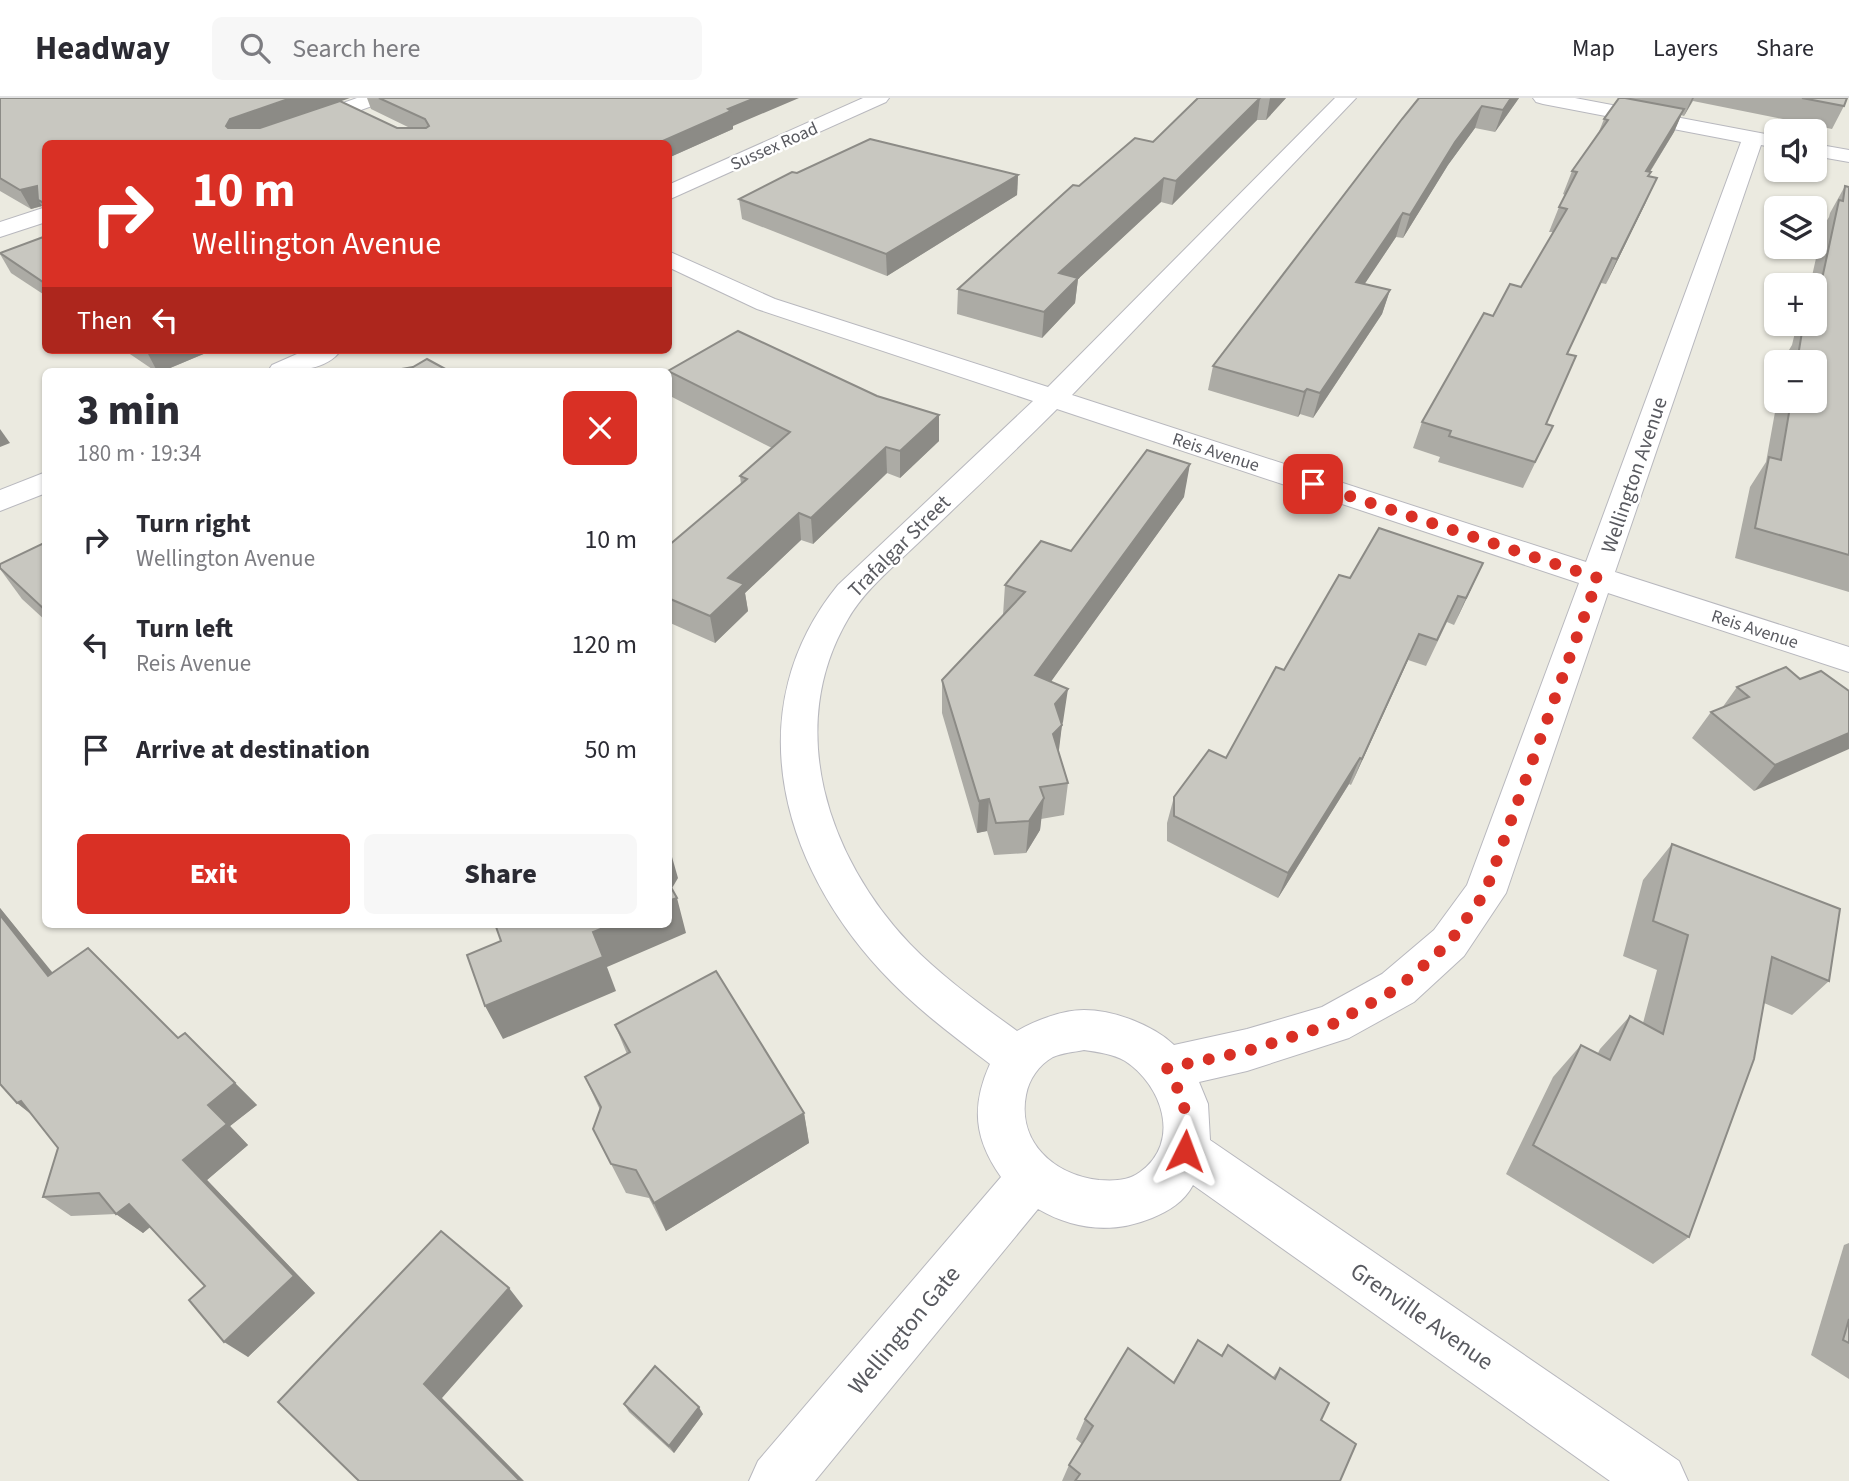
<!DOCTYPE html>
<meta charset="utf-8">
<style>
body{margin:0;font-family:"Source Sans 3",sans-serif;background:#f7f7f7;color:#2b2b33;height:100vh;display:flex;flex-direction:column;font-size:26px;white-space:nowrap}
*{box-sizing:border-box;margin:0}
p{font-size:23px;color:#7c7c81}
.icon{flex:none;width:38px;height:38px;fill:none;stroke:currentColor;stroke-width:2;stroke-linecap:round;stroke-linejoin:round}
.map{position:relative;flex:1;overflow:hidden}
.drawer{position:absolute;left:42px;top:270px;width:630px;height:560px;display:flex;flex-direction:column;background:#fff;border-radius:10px;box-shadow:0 2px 5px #0004}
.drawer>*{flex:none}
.banner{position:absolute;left:42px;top:42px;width:630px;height:214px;border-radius:10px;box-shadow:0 2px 5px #0004;background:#d93025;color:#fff;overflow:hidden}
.fabs{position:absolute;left:1764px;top:21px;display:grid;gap:14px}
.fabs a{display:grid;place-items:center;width:63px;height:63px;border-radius:10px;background:#fff;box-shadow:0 2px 5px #0004;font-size:35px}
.pin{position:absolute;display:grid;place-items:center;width:60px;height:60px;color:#fff;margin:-30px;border-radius:14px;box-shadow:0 4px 10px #0006}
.me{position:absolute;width:77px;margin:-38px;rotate:3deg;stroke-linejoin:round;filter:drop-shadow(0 0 5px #0008)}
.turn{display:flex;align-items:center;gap:24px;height:147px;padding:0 35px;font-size:32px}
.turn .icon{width:91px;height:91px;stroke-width:2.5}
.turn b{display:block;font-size:49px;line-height:60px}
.then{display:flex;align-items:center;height:66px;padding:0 35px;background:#0003;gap:14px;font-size:26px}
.round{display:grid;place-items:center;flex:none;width:74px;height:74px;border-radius:10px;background:#f7f7f7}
.headline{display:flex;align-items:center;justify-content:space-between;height:119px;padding:0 35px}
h1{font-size:42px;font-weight:800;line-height:52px}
.cta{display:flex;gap:14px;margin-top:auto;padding:14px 35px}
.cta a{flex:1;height:80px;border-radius:10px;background:#d93025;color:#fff;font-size:28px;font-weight:800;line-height:80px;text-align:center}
.cta a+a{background:#f7f7f7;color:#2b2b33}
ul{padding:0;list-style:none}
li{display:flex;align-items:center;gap:21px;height:105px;padding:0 35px}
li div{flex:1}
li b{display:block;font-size:26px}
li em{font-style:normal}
header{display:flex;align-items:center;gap:42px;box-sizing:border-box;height:98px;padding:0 35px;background:#fff;border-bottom:2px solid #e1e1e2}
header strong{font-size:33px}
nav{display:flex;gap:38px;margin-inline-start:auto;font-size:24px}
.search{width:490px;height:63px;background:#f7f7f7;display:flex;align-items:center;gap:18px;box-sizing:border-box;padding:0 24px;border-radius:10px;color:#7c7c81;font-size:26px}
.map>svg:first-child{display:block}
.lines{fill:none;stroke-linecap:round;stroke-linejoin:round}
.minor-casing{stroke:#b8b8be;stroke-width:2}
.minor{fill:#fff;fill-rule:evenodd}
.wall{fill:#acaba5}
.shaded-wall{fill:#8c8b86}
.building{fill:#c8c7c0;stroke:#8c8b86;stroke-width:2}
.route{stroke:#d93025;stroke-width:12;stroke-dasharray:0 21.6}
.labels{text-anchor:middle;stroke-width:5;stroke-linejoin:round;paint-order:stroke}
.far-street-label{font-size:18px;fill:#595a60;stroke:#fff}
.street-label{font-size:21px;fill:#595a60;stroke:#fff}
.near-street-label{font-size:24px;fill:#595a60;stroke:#fff}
</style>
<header>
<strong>Headway</strong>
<div class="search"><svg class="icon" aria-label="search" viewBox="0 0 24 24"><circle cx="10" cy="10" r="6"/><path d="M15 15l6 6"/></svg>Search here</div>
<nav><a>Map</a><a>Layers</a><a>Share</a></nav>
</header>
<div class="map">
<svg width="1849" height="1383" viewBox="0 0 1849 1383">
<rect width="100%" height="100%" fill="#ebeae0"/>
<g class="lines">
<g class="minor-casing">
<g id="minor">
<path d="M357,0H386L383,4L267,46H236L239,42Z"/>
<path d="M863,0H889L886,4L668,102V87Z"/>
<path d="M1335,0H1356L1072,297L1586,464L1741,44L1543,6L1536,4L1533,0H1575L1776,38V50L1761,47L1615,474L1849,549V574L1608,495L1506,795L1464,858L1414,904L1349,940L1247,973L1199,984L1208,1006L1210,1042L1679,1363L1688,1383H1610L1193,1087C1184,1104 1169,1113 1152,1120C1113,1136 1074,1132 1038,1111L815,1383H749L758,1363L1001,1079C974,1041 971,1008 990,966C952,937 913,908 881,873C780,764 738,610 838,487L1033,303L757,211L668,169V153L775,201L1048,289ZM1057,311L1579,485L1467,787L1434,832L1382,876L1322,909L1247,931L1174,947C1153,927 1114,912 1084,912C1063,912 1036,922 1017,933C980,906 942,879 910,846C828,760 784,630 848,521C864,493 892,470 916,447C963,402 1011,357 1057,311ZM1084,952C1098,954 1113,956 1125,963C1162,987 1182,1044 1140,1074C1128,1083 1113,1083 1099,1082C1054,1077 1017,1044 1026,997C1029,981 1039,967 1053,959C1062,955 1074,954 1084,952Z"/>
<path d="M1815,46L1849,52V64L1815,58Z"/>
<path d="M46,109V124L0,139V124Z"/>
<path d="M306,252H341C326,274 292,273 268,273L272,267Z"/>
<path d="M46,374V395L0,413V392Z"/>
</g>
</g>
<use href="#minor" class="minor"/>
</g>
<g class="wall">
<path d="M0,0L341,3L397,30H410L371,11L367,0H379L733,28V31L668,60V46H46V115L42,108L31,111L0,93Z"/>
<path d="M1198,0H1286L1266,22H1257L1172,107L1161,104L1078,181L1075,205L1042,240L957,216L958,191L1079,88L1153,44Z"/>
<path d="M1419,0H1519L1495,34L1475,30L1448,67L1403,140L1396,139L1364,186L1390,192L1382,216L1313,320L1300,316L1298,319L1208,292L1213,268Z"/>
<path d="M1619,0H1847L1844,8L1832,31L1693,3L1684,18L1681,17L1674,34L1650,74H1651L1648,78L1646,104L1606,186L1601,185L1567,256L1546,326L1553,328L1523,390L1438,364L1440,359L1413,350L1422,324L1493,218L1521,189L1553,134H1549L1559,109L1565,97L1563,96L1572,73L1598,36L1604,21Z"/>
<path d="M1018,77L1017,97L887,178L742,121L739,101Z"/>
<path d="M1845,88L1849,89V494L1735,460L1750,389L1766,364L1777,303H1815V264H1784L1786,257L1792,247L1797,226H1815V187H1810L1823,129L1829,119L1830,115Z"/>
<path d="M46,138V198L11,175L0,156V155Z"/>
<path d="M124,252H213L163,273H155Z"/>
<path d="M668,273L939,343L900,380L887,375L813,446L801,442L745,495L748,513L715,545L668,524V449L741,386L740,378L772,350L672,299Z"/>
<path d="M1184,399L1051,583L1063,624L1062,626L1058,654L1068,685L1064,717L1041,721L1040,732L1026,755L994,757L987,733L977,735L942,615V582L1003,517L1005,487L1071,453Z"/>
<path d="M46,444V523L22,501L0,471V466Z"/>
<path d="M1350,480L1471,491L1454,527L1447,524L1426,568L1408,562L1351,687L1349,686L1278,800L1167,743V725L1174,699L1226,660L1284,572Z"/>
<path d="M1800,581L1849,593L1754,693L1692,640L1711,614L1722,610L1737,589Z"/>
<path d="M1672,746L1829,883L1792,917L1764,905L1689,1139L1653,1166L1506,1076L1553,979L1581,947L1598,955L1600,951L1630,918L1643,925L1657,872L1623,858L1643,782Z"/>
<path d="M0,810L52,875L178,940L235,985L257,1007L230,1028L248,1047L207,1082L315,1195L248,1259L205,1188L150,1129L143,1135L116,1116L71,1118L43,1099L58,1050L32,1017L17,1005L0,986Z"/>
<path d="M615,927L804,1015L809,1045L666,1133L649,1100L626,1095L593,1031L600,1012L585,979L627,956Z"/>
<path d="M1849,1145V1281L1811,1257L1844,1147Z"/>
<path d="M1198,1242L1221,1257L1228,1247L1272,1280L1280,1270L1321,1322L1340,1383H1062L1069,1367L1082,1346L1076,1341L1085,1321L1173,1284Z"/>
<path d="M624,1306L703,1316L674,1355L629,1314Z"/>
</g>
<g class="shaded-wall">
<path d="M291,0H350L238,40L226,28L230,21Z"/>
<path d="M755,0H799L733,28V31L668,60V46H656L728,11Z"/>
<path d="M1260,0L1257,22L1172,107L1176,83Z"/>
<path d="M1270,0H1286L1266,22Z"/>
<path d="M1511,0H1519L1495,34L1503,12Z"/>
<path d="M1692,0H1694L1684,18Z"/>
<path d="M1482,8L1475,30L1448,67L1403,140L1410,117L1455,44Z"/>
<path d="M1684,11L1674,34L1636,96L1646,73Z"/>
<path d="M1018,77L1017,97L887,178L886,156Z"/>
<path d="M1164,80L1161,104L1078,181L1075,205L1042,240L1044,214L1059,175Z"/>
<path d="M1657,80L1646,104L1606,186L1617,161Z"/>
<path d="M37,88L38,102L42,108L31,111L20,92Z"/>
<path d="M1403,115L1396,139L1350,208L1356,184Z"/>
<path d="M1390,192L1382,216L1313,320L1320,295Z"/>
<path d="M153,252H213L163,273H157L147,254Z"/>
<path d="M1307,291L1300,316L1298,319L1304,294Z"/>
<path d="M939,317V343L900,380V353Z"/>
<path d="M0,331L10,345L0,349Z"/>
<path d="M886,349L887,375L813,446L811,420Z"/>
<path d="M1190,366L1184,399L1032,610L1035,577Z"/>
<path d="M799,415L801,442L745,495L748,513L715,545L710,518L728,480Z"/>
<path d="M1483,465L1471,491L1454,527L1466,500Z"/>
<path d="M1419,536L1408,562L1351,687L1362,661Z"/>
<path d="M1068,591L1063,624L1058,630L1062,627L1058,660L1049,669L1055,606Z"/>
<path d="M1849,635V651L1754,693L1775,667Z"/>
<path d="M1360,660L1349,686L1278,800L1288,775Z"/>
<path d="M1044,700L1040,732L1026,755L1029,723Z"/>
<path d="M989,701L987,733L977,735L979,703Z"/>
<path d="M668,745L678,780L668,797Z"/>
<path d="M677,800L686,835L607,869L616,893L503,941L485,908L593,834L613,826H668V803Z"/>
<path d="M0,810L74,901L48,878L0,817Z"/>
<path d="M235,985L257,1007L230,1028L248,1047L207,1082L315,1195L248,1259L224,1244L183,1062L208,1007Z"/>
<path d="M21,1003L45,1027L17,1005Z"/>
<path d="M804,1015L809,1045L666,1133L654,1105Z"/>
<path d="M129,1106L155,1125L143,1135L116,1116Z"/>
<path d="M509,1190L523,1208L442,1300L524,1383H520L424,1286Z"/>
<path d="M699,1309L703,1316L674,1355L669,1348Z"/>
</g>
<g class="building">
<path d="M0,0H291L230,21L226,28L228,30H260L340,3L397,30H426L429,28L425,21L379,0H755L728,11L731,13L656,46H46V106L38,102L37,88L20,92L0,80Z"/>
<path d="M1198,0H1260L1176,83L1164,80L1059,175L1078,180L1044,214L958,191L1073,87L1079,88L1135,40L1153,44Z"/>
<path d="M1419,0H1511L1503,12L1482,8L1455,44L1410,117L1403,115L1356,184L1390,192L1320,295L1307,291L1304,294L1213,268L1402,21Z"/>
<path d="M1619,0H1625L1684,11L1646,73L1651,74L1648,78L1657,80L1617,161L1612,160L1567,256L1576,258L1546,326L1553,328L1535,364L1449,338L1451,333L1422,324L1484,215L1493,218L1510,186L1521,189L1567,111L1559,109L1577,74L1572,73L1608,22L1604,21Z"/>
<path d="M1802,0H1847L1844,8Z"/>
<path d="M870,41L1018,77L886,156L739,101L792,74L797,75Z"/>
<path d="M1845,88L1849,89V457L1755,430L1769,359L1781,362L1791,303H1815V264H1797L1803,228L1807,229V226H1815V194L1818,180L1822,181L1839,102L1843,103Z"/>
<path d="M46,138V186L0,155Z"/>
<path d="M738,233L877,298L939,317L900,353L886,349L811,420L799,415L728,480L744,486L710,518L668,500V448L747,381L740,378L790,334L668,273Z"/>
<path d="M427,261L449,273H390L413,269Z"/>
<path d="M1147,352L1190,366L1035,577L1068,591L1055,606L1062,627L1053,636L1068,685L1040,689L1044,700L1029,723L996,725L989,701L979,703L942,582L1025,494L1005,487L1041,443L1071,453Z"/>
<path d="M1379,430L1483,465L1466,500L1458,498L1437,542L1419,536L1362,661L1360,660L1288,775L1174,718V699L1209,652L1226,660L1276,569L1284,572L1339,477L1350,480Z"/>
<path d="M46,444V513L0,470V466Z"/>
<path d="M1786,569L1800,581L1821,573L1849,593V635L1775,667L1711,614L1749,599L1737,589Z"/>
<path d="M1672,746L1840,811L1829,883L1772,859L1754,961L1689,1139L1533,1047L1581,947L1610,962L1630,918L1663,936L1688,837L1653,823Z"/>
<path d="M668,784L677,800L668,803Z"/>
<path d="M0,817L48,878L88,850L178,940L185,935L235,985L208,1007L227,1026L183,1062L294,1178L224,1244L189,1202L205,1188L129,1106L116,1116L99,1095L43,1099L58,1050L21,1003L17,1005L0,986Z"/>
<path d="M495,826H613L593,834L603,859L485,908L467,857L501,843Z"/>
<path d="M716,873L804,1015L654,1105L636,1072L611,1066L593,1031L601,1009L585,979L630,954L615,927Z"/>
<path d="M441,1133L509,1190L424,1286L520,1383H359L278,1304Z"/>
<path d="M1849,1221V1245L1843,1242Z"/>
<path d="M1198,1242L1222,1258L1228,1247L1275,1281L1280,1270L1329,1305L1321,1322L1356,1346L1340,1383H1075L1080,1376L1069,1367L1093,1328L1085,1321L1128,1250L1174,1285Z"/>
<path d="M655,1268L699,1309L669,1348L624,1306Z"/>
</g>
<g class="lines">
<path class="route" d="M1185,1053C1189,1017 1185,1002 1167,970L1247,953L1333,926L1398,890L1449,845L1485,795L1598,480L1313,386"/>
</g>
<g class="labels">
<g class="far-street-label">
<text transform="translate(774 48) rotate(-24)" y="6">Sussex Road</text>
<text transform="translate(1216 354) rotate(18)" y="6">Reis Avenue</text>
<text transform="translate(1755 531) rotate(18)" y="6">Reis Avenue</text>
</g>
<g class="street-label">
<text transform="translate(1634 377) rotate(-71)" y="7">Wellington Avenue</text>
<text transform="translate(899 448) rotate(-45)" y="7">Trafalgar Street</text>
</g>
<g class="near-street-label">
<text transform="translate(1422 1218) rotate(35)" y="8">Grenville Avenue</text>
<text transform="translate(904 1232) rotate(-50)" y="8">Wellington Gate</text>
</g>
</g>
</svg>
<div class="fabs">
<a><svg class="icon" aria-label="sound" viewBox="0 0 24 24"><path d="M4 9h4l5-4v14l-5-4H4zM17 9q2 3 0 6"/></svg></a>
<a><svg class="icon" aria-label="layers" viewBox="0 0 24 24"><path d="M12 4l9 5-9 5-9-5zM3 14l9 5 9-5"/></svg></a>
<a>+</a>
<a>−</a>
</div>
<div class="pin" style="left:1313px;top:386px;background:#d93025"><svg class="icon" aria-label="arrive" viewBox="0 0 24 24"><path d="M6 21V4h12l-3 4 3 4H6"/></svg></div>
<svg class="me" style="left:1185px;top:1053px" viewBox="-20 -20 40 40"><path d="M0-17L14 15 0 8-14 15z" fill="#d93025" stroke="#fff" stroke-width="4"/></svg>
<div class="banner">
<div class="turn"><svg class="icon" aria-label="right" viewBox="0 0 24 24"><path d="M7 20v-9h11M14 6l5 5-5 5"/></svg><div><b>10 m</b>Wellington Avenue</div></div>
<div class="then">Then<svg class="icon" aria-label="left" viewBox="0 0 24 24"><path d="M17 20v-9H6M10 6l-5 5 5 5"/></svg></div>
</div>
<section class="drawer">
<div class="headline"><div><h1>3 min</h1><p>180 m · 19:34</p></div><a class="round" style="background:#d93025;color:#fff"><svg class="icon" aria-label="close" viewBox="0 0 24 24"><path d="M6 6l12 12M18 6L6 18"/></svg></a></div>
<ul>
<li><svg class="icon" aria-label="right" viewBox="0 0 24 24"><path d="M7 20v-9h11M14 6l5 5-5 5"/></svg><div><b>Turn right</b><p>Wellington Avenue</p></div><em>10 m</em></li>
<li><svg class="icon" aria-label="left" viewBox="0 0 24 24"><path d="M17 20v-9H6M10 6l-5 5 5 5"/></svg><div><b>Turn left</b><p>Reis Avenue</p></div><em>120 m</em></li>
<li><svg class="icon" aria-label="arrive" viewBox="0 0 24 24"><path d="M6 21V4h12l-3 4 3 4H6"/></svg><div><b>Arrive at destination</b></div><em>50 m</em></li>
</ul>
<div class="cta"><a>Exit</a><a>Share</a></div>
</section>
</div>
